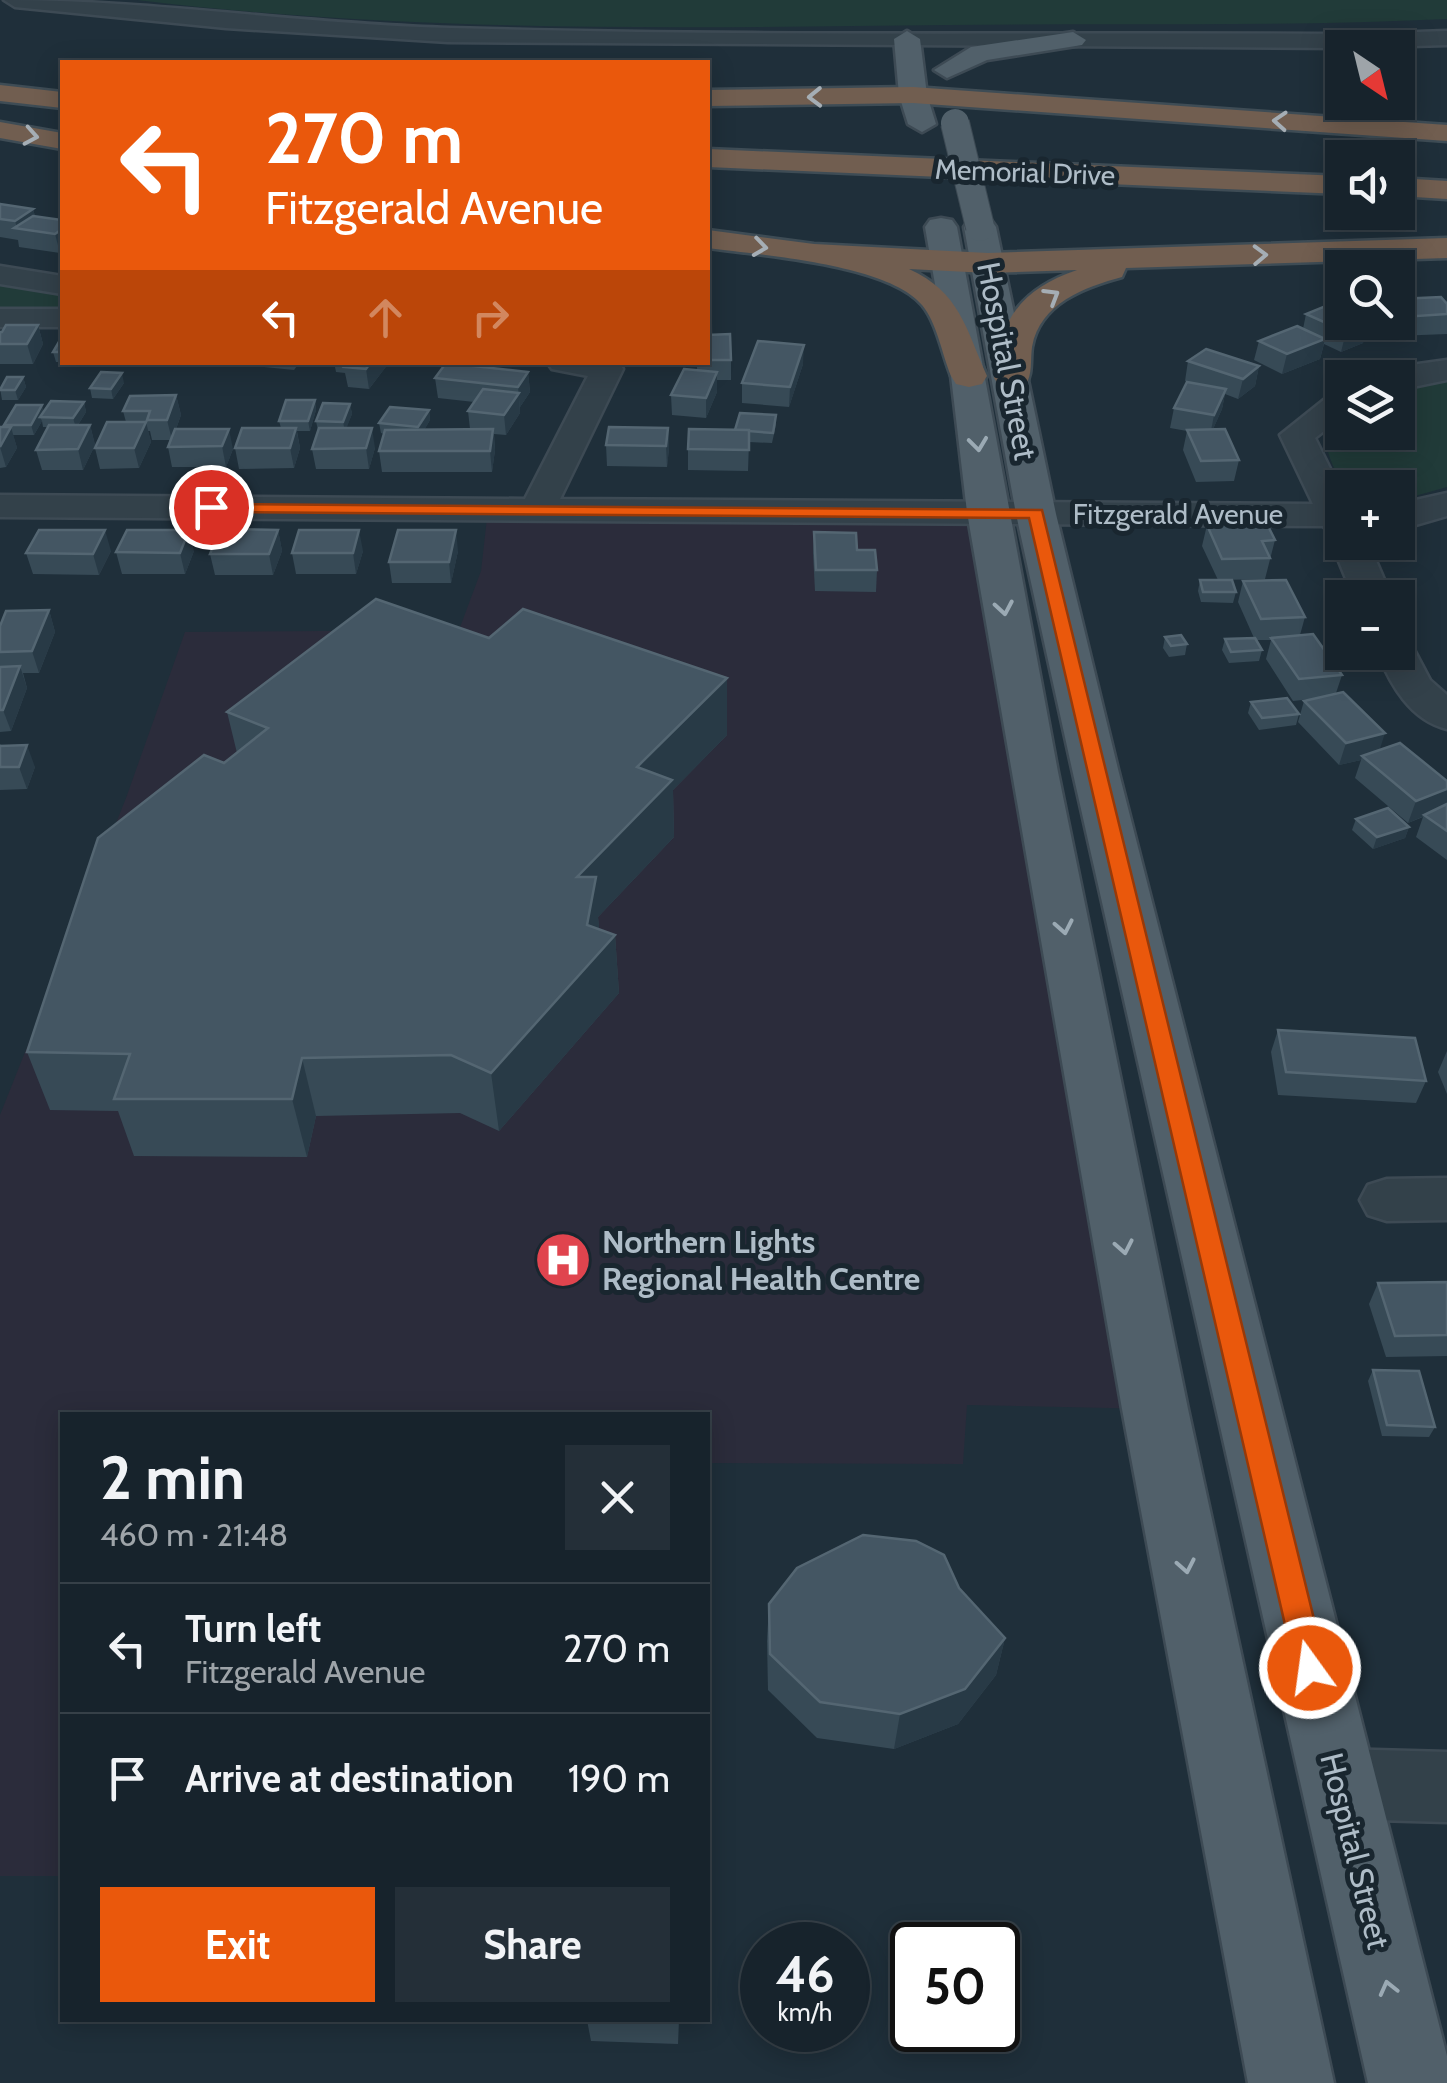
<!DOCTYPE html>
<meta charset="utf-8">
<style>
body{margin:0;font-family:Cabin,sans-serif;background:#242f38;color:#f1f3f6;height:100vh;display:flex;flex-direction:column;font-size:38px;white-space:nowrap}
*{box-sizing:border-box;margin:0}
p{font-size:32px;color:#9ea4a9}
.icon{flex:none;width:55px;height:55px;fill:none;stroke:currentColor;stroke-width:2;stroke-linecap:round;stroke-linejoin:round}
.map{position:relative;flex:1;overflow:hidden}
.sheet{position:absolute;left:60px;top:1412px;width:650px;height:610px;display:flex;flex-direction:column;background:#17232c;border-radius:0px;box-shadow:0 5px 25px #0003,0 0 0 2px #364048}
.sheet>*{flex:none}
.top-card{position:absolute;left:60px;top:60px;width:650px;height:305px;border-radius:0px;box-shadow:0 5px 25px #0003,0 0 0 2px #364048;background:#ea580c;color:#fff;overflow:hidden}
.needle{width:65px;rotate:145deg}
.tools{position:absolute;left:1325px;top:30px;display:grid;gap:20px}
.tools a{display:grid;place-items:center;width:90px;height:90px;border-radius:0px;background:#17232c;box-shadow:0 5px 25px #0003,0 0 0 2px #364048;font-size:50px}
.speed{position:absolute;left:740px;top:1922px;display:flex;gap:20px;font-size:50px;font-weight:700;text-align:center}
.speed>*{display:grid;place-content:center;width:130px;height:130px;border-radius:50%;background:#17232c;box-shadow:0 5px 25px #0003,0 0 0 2px #364048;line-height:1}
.speed small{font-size:25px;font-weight:400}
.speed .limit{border:5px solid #111;border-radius:15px;background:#fff;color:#111}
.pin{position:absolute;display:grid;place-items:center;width:85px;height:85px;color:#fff;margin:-42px;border:5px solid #fff;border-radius:50%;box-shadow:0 2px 10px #0007}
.me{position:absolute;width:110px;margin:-55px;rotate:346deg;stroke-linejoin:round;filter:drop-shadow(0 0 8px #0008)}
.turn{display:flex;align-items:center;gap:35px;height:210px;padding:0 40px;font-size:45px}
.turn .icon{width:130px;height:130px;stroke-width:2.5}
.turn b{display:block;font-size:70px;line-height:85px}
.lanes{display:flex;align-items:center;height:95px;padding:0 40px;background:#0003;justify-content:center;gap:50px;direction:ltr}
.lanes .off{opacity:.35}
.round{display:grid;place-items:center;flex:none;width:105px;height:105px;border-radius:0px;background:#242f38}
.overview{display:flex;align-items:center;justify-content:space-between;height:170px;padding:0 40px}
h1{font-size:60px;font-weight:700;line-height:75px}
.button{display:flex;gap:20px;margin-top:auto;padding:20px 40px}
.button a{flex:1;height:115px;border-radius:0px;background:#ea580c;color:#fff;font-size:40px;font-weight:700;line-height:115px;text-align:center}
.button a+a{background:#242f38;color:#f1f3f6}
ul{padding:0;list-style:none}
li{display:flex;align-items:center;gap:30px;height:130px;padding:0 40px;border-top:2px solid #364048}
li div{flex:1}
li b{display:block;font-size:38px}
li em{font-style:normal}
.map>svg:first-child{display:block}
.medical{fill:#2b2c3b}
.green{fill:#213b39}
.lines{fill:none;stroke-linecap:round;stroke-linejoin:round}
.minor-casing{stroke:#3d4a54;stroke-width:5}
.major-casing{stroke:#3d4a54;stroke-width:5}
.highway-casing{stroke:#3e4c55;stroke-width:5}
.minor{fill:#33414a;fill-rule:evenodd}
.major{fill:#51606a;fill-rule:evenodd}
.highway{fill:#715e50;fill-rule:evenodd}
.major-bridge-casing{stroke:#3d4a54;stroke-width:30;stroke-linecap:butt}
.major-bridge{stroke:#51606a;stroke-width:28}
.wall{fill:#374a56}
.shaded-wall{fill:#283a46}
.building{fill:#445663;stroke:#546672;stroke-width:2.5}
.oneway{stroke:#a5aeb5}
.oneway2{stroke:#9baab4}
.route{fill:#ea580c;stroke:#983908;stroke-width:2.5}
.labels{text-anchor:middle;stroke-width:10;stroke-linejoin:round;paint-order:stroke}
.far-street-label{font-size:28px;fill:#aebcc7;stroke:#19262f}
.street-label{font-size:32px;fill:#aebcc7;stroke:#19262f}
.poi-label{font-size:32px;font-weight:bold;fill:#aebcc7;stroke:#19262f;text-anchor:start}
</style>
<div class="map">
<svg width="1447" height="2083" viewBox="0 0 1447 2083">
<rect width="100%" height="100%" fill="#1f2f3a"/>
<path class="medical" d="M488,509L987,512L1155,1409L967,1405L963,1464L708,1463V1415H62V1876H0V1115L126,798L185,632L459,630L481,571Z"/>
<g class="green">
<path d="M137,0H1447V19C1281,27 1113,23 947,25C678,28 405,33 137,0Z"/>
<path d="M0,284L62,294V313H0Z"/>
<path d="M1447,376V487L1415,496H1398V488C1343,487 1333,485 1323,428L1342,413V432H1398V388L1418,379Z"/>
</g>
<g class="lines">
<g class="minor-casing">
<g id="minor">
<path d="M4,0C153,0 301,24 450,28C753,37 1056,32 1359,34L1447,31V45L1342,48L448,42L226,28L15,7Z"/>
<path d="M0,266L62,276V294L0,284Z"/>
<rect x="0" y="309" width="62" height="18"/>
<path d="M1447,360V380L1398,390V378H1384L1404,366Z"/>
<path d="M547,362H619L623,369L560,499L1313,504L1280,435L1330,395L1342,392V417L1315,438L1342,493V542H1368L1392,598H1354L1331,542L1334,537L1323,526L0,517V495L525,499L588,376L552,369Z"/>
<path d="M1447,493V516L1412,526H1398V504Z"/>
<path d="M1398,640L1411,644L1430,680L1447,695V729C1410,720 1391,685 1377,652H1398Z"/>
<path d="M1447,1178V1220L1387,1221L1368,1215L1360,1200L1368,1185L1387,1179Z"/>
<path d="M1339,1749L1447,1752V1822L1339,1819L1314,1809L1304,1784L1314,1759Z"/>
</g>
</g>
<g class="major-casing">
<g id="major">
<path d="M907,31L920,39L927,95L936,124L922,132L908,124L899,95L894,39Z"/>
<path d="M1073,32L1086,40L1082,45L987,60L947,78L934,70L971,47Z"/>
<path d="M941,218L952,220L957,227L1058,772L1188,1409L1334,2083H1248L1122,1409L967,512L951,376L925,227L930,220Z"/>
<path d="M980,218L991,220L996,227L1056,514L1118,769L1447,2056V2083H1368L1072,769L1016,514L964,227L969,220Z"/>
</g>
</g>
<g class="highway-casing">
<g id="highway">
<path d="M0,85L62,92V108L0,101Z"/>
<path d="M913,87L1447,125V141L913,103L708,106V90Z"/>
<path d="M0,122L62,133V149L0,138Z"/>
<path d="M708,149L1342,176V194L708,167Z"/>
<path d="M1398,178L1447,181V199L1398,196Z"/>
<path d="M708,230L814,244L988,253L1447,238V258L1126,268L1122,277C1085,287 1040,303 1032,347C1030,361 1033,374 1025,386L1012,389L999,386L994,378C999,320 1021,289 1077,270L988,273L909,269C960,292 966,329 987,376L982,384L969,387L956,384L951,376C942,354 937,323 922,305C888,264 759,255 708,248Z"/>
</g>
</g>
<use href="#minor" class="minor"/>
<use href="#major" class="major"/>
<use href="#highway" class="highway"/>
<g class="major-bridge-casing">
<path id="major-bridge" d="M955,123L980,227"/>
</g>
<use href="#major-bridge" class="major-bridge"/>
</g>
<g class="wall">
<path d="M0,204L33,209L35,216L62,220L60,253L19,247L18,240L0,237Z"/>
<path d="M1398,299L1446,303L1447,300V334L1396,336L1384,322H1398Z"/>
<path d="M1306,314L1368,324L1363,343L1341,352L1324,344L1320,359L1282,374L1254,360L1259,341L1303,329Z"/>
<path d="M708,320L712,335L731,360V380H717V392L706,418L672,415L671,395L697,370V362H708Z"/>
<path d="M38,325L43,344L33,364H0V332Z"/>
<path d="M62,340V362H56L53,352Z"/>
<path d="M1188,361L1259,366L1255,386L1238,399L1225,394L1222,409L1213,429L1239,460L1234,481L1196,482L1183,450L1187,431L1170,428L1174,408L1193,384L1185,381Z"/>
<path d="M244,362H300L294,370L245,365Z"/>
<path d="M334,362H388V364L369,389L348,387L345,373L336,372Z"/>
<path d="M803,364L789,407L742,403V383Z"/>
<path d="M528,372L530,392L520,407V413L506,435L494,434L495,450L492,472H382L379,451L384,434L381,433L379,423L429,410L430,420L424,430L470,429L468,411L474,402L438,398L435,378Z"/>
<path d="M23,377L26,387L18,400H2L0,388Z"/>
<path d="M124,383L113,399L92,398L90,388Z"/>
<path d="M176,395L181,415L176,429L233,449L226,467H172L168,447L170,440H152L150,431H148L151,442L139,468L100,469L95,448L126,422L123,411Z"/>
<path d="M315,400L316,410L310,431H297L300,448L294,468L239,469L235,448L281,428L279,421Z"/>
<path d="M84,402L86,412L78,425H90L95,445L83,470H42L36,450L48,427H43L42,421L34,435H13L17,448L6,467L0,468V427H5L4,425L44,412Z"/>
<path d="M350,404L352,414L346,428L375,448L369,469H316L312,449L318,431L316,421Z"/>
<path d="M776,415V425L772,443L749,442L748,471L688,470V449Z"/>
<path d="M668,428L669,448L667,467L607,466L606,445Z"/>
<path d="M1207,525L1275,540L1265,579L1220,580L1236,592L1233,603L1201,602L1198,591L1200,580H1218L1202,546Z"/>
<path d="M278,530L282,551L273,575H215L210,554Z"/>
<path d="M814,532L857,550L877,570L876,592L815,591L813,553Z"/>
<path d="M111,551L99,575L33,574L26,553Z"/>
<path d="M194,551L185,574H122L116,552Z"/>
<path d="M363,551L356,574H296L292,553Z"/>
<path d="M458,551L451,583H392L389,562Z"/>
<path d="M1243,581L1305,617L1300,635L1342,675L1336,693L1380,750L1447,781V860L1416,837L1423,817L1408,823L1355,778L1361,760L1339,765L1298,722L1304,701L1311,699L1293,701L1266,659L1271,640H1256L1262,650L1259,661L1229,663L1222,650L1225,639L1254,638L1238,602Z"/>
<path d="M49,610L55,632L39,673H23L27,688L11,731L0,732V626Z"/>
<path d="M1165,637L1187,644L1185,655L1169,657L1163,648Z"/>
<path d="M489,638L727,678V735L673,790L674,837L598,917L599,929L615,935L619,993L499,1131L460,1113L316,1116L307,1157L134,1156L118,1111L50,1110L27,1052L224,763L237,753L227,712Z"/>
<path d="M1251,702L1299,714L1296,725L1259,730L1248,713Z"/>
<path d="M0,744L35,767L27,789L0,790Z"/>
<path d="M1356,819L1409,827L1405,838L1373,849L1352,830Z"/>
<path d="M1278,1030L1426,1081L1416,1103L1278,1095L1271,1052Z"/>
<path d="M1447,1051V1094L1438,1072Z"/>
<path d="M1447,1282V1356L1386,1357L1369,1304L1378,1283Z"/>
<path d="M1373,1370L1435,1427L1429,1437L1382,1436L1368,1381Z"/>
<path d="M959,1588L1005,1638L996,1675L958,1724L894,1749L817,1738L768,1690L767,1641L769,1604Z"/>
<path d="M587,2020H679L678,2044L591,2041Z"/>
</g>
<g class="shaded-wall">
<path d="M33,209L38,228H17L15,221Z"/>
<path d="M62,229V251L60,253L55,234Z"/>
<path d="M712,322L713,342L708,344V324Z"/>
<path d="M1368,324L1363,343L1341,352L1346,332Z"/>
<path d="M38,325L43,344L33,364L27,344Z"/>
<path d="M1325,339L1320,359L1282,374L1287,354Z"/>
<path d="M804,345L803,364L789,407L790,387Z"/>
<path d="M371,362L388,364L369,389L366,369Z"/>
<path d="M1259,366L1255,386L1238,399L1243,379Z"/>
<path d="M528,372L530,392L520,407L518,387Z"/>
<path d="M717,372V392L706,418V398Z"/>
<path d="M122,373L124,383L113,399L111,389Z"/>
<path d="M23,377L26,387L18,400L15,390Z"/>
<path d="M1226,389L1222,409L1210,436L1214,415Z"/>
<path d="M519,393L520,413L506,435L504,415Z"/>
<path d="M176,395L181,415L172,440L167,420Z"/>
<path d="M315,400L316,410L310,431L308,421Z"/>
<path d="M84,402L86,412L76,428L73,418Z"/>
<path d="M350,404L352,414L345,432L343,422Z"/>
<path d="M42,405L45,415L40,417L42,421L34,435L31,425Z"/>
<path d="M429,410L430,420L420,437L418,427Z"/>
<path d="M146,422L151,442L139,468L134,448Z"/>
<path d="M90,425L95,445L83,470L78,449Z"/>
<path d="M11,427L17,448L6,467L0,447Z"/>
<path d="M296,428L300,448L294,468L290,448Z"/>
<path d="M372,428L375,448L369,469L366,448Z"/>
<path d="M668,428L669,448L667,467L666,446Z"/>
<path d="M229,429L233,449L226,467L222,446Z"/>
<path d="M493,429L495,450L492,472L490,451Z"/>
<path d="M105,530L111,551L99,575L93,554Z"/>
<path d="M189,530L194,551L185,574L180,553Z"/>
<path d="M278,530L282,551L273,575L269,554Z"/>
<path d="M359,530L363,551L356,574L353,553Z"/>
<path d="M456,530L458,551L451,583L449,562Z"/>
<path d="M49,610L55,632L39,673L32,651Z"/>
<path d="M20,666L27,688L11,731L3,710Z"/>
<path d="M727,678V735L673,790L674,837L598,917L600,935H615L619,993L499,1131L491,1073L577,877L637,767Z"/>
<path d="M1385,733L1378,755L1362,756L1361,760L1339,765L1346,743Z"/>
<path d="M27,745L35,767L27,789L19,767Z"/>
<path d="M1447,789V806L1408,823L1416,801Z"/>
<path d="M1409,827L1405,838L1373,849L1377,837Z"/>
<path d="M302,1058L316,1116L307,1157L292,1099Z"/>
<path d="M1005,1638L996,1675L958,1724L894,1749L900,1714Z"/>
</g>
<g class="building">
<path d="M0,204L33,209L15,221L0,219Z"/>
<path d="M33,216L62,220V229L55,234L14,228Z"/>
<path d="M1441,297L1447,304V314L1402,317L1398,312V299Z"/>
<path d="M1328,305L1342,312V322L1368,324L1346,332L1306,314Z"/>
<path d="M6,325H38L27,344H0V332H2Z"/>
<path d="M1297,326L1325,339L1287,354L1259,341Z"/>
<path d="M730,334L731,360H708V335Z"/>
<path d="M60,340H62V352H53Z"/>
<path d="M758,341L804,345L790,387L742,383Z"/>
<path d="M1206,349L1259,366L1243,379L1188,361Z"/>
<path d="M348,362H371L366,369L344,367Z"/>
<path d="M446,363L528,372L518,387L435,378Z"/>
<path d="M684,369L717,372L706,398L671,395Z"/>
<path d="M101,372L122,373L111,389L90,388Z"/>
<path d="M7,377H23L15,390H0Z"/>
<path d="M1187,382L1226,389L1214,415L1174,408Z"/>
<path d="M483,389L519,393L504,415L468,411Z"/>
<path d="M176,395L167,420H147L150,411H123L130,396Z"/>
<path d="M286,400H315L308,421H279Z"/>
<path d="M51,401L84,402L73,418L40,417Z"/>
<path d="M323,403L350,404L343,422L316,421Z"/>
<path d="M16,405H42L31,425H4Z"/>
<path d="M390,407L429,410L418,427L379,423Z"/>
<path d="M740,413L776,415L773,433L735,430Z"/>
<path d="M107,422H146L134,448H95Z"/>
<path d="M49,425H90L78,449L36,450Z"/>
<path d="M0,427H11L0,447Z"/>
<path d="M609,427L668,428L666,446L606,445Z"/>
<path d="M242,428H296L290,448H235Z"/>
<path d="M319,428H372L366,448L312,449Z"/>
<path d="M175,429H229L222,446L168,447Z"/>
<path d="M493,429L490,451H379L385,430Z"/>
<path d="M689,429L749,430V450L688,449Z"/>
<path d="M1225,429L1239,460L1201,461L1187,430Z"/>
<path d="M1267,524L1275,540L1262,541L1270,558L1222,559L1207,525Z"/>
<path d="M220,529L278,530L269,554H210Z"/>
<path d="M39,530H105L93,554L26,553Z"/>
<path d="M127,530H189L180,553L116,552Z"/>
<path d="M299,530H359L353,553H292Z"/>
<path d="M398,530H456L449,562H389Z"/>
<path d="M814,532L856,533L857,550H875L877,570H816Z"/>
<path d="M1200,580H1232L1236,592H1203Z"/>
<path d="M1286,580L1305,617L1261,619L1243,581Z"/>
<path d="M376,599L489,638L523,609L727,678L637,767L672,780L577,877H596L587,925L615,935L491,1073L451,1055L302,1058L292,1099H114L130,1054L27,1052L98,838L204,755L224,763L268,728L227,712Z"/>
<path d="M49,610L32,651L0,652V626L6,611Z"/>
<path d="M1313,634L1342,675L1299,679L1271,638Z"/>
<path d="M1181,635L1187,644L1171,646L1165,637Z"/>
<path d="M1255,638L1262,650L1231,652L1225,639Z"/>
<path d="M20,666L3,710H0V667Z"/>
<path d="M1343,692L1385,733L1346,743L1304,701Z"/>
<path d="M1287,698L1299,714L1262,718L1251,702Z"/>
<path d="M1400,743L1447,781V789L1416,801L1362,756Z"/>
<path d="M27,745L19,767H0V746Z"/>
<path d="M1447,804V831L1424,815Z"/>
<path d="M1388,808L1409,827L1377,837L1356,819Z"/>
<path d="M1278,1030L1415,1038L1426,1081L1286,1072Z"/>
<path d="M1447,1282V1335L1395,1336L1378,1283Z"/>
<path d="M1373,1370L1419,1371L1435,1427L1387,1425Z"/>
<path d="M863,1535L916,1541L944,1555L959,1588L1005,1638L965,1689L900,1714L820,1702L770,1654L769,1604L797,1568Z"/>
<path d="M608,2020H677V2022Z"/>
</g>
<defs><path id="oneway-chevron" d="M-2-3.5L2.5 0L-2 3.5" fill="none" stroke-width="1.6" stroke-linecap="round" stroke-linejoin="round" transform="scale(2.5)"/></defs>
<g class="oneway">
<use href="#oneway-chevron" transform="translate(815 97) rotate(179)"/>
<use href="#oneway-chevron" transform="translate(1280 121) rotate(-176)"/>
<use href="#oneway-chevron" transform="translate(31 136) rotate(10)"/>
<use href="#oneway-chevron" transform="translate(760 247) rotate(8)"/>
<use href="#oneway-chevron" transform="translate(1260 255) rotate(-2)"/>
<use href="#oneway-chevron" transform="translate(1052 296) rotate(-31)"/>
</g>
<g class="oneway2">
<use href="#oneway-chevron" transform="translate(978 444) rotate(83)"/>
<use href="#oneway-chevron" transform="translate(1004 608) rotate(80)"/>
<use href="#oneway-chevron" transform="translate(1064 927) rotate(79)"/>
<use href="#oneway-chevron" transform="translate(1124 1247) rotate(79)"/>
<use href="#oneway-chevron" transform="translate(1186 1566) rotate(79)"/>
<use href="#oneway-chevron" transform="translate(1388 1988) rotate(-104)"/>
</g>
<path class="route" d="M205,504L1042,510L1326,1668L1321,1679L1310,1683L1300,1679L1295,1668L1029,518L211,512L205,511Z"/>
<defs>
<g id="hospital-disc" transform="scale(2.875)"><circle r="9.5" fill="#e0444e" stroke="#19262f"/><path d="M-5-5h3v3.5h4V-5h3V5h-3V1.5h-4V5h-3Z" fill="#fff"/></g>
</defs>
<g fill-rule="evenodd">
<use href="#hospital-disc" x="563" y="1260"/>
</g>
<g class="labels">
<g class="far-street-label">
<text transform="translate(1025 172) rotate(2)" y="10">Memorial Drive</text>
<text x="1178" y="524">Fitzgerald Avenue</text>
</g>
<g class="street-label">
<text transform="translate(1007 361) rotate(79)" y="11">Hospital Street</text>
<text transform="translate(1355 1851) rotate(76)" y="11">Hospital Street</text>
</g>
<g class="poi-label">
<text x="602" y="1253">Northern Lights<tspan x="602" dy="37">Regional Health Centre</tspan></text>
</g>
</g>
</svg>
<div class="tools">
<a><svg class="needle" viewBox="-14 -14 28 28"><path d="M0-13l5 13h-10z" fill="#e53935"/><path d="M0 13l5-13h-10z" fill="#9ea4a9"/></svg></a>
<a><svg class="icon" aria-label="sound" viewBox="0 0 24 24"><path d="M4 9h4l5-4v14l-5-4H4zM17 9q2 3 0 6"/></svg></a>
<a><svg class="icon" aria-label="search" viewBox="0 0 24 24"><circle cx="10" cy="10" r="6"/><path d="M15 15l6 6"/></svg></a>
<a><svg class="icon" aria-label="layers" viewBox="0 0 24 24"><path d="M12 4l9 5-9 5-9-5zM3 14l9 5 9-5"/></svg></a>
<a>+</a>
<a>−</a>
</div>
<div class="speed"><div>46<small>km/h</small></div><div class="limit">50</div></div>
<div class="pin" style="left:211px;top:507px;background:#d93025"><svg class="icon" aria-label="arrive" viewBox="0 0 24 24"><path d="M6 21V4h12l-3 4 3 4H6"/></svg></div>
<svg class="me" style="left:1310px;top:1668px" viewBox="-20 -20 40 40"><circle r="17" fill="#ea580c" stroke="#fff" stroke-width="3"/><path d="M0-11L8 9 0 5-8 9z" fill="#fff"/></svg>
<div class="top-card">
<div class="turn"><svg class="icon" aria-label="left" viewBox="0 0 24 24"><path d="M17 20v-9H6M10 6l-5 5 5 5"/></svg><div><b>270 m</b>Fitzgerald Avenue</div></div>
<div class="lanes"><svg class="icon" aria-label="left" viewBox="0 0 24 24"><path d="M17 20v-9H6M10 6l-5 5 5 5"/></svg><svg class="icon off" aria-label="ahead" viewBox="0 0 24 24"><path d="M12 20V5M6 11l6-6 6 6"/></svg><svg class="icon off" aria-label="right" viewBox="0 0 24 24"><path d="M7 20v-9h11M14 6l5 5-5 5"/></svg></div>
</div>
<section class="sheet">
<div class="overview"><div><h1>2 min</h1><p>460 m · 21:48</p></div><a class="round"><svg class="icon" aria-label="close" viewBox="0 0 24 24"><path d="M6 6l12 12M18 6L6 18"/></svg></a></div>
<ul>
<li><svg class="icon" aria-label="left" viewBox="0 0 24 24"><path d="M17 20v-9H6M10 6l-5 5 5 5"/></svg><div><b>Turn left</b><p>Fitzgerald Avenue</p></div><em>270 m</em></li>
<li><svg class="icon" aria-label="arrive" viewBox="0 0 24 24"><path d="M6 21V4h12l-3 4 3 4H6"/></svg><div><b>Arrive at destination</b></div><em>190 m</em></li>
</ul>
<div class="button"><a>Exit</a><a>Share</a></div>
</section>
</div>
